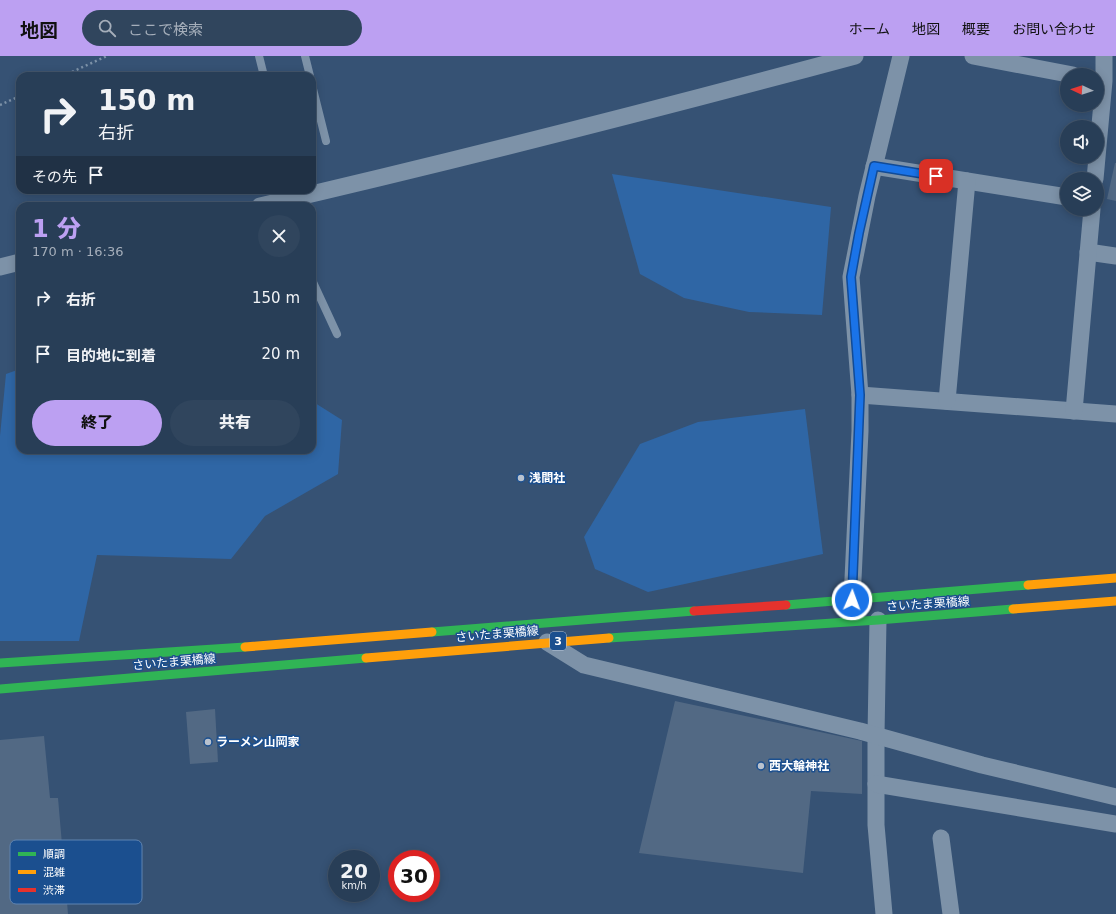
<!DOCTYPE html>
<html lang="ja">
<meta charset="utf-8">
<style>
body{margin:0;font-family:"DejaVu Sans","Noto Sans JP",sans-serif;background:#30455d;color:#f1f3f6;height:100vh;display:flex;flex-direction:column;font-size:15px;white-space:nowrap}
*{box-sizing:border-box;margin:0}
p{font-size:13px;color:#a5aeba}
.icon{flex:none;width:22px;height:22px;fill:none;stroke:currentColor;stroke-width:2;stroke-linecap:round;stroke-linejoin:round}
.map{position:relative;flex:1;overflow:hidden}
.panel{position:absolute;left:16px;top:146px;width:300px;height:252px;display:flex;flex-direction:column;background:#283e57;border-radius:12px;box-shadow:0 2px 10px #0003,0 0 0 1px #44576d}
.panel>*{flex:none}
.top-card{position:absolute;left:16px;top:16px;width:300px;height:122px;border-radius:12px;box-shadow:0 2px 10px #0003,0 0 0 1px #44576d;background:#283e57;color:#f1f3f6;overflow:hidden}
.needle{width:26px;rotate:274deg}
.fabs{position:absolute;left:1060px;top:12px;display:grid;gap:8px}
.fabs a{display:grid;place-items:center;width:44px;height:44px;border-radius:50%;background:#283e57;box-shadow:0 2px 10px #0003,0 0 0 1px #44576d;font-size:20px}
.speed{position:absolute;left:328px;top:794px;display:flex;gap:8px;font-size:20px;font-weight:700;text-align:center}
.speed>*{display:grid;place-content:center;width:52px;height:52px;border-radius:50%;background:#283e57;box-shadow:0 2px 10px #0003,0 0 0 1px #44576d;line-height:1}
.speed small{font-size:10px;font-weight:400}
.speed .limit{border:6px solid #d22;background:#fff;color:#111}
.pin{position:absolute;display:grid;place-items:center;width:34px;height:34px;color:#fff;margin:-17px;border-radius:8px;box-shadow:0 2px 6px #0006}
.me{position:absolute;width:44px;margin:-22px;rotate:2deg;stroke-linejoin:round;filter:drop-shadow(0 0 3px #0008)}
.turn{display:flex;align-items:center;gap:14px;height:84px;padding:0 16px;font-size:18px}
.turn .icon{width:52px;height:52px;stroke-width:2.5}
.turn b{display:block;font-size:28px;line-height:34px}
.then{display:flex;align-items:center;height:38px;padding:0 16px;background:#0003;gap:8px;font-size:15px}
.round{display:grid;place-items:center;flex:none;width:42px;height:42px;border-radius:21px;background:#30455d}
.headline{display:flex;align-items:center;justify-content:space-between;height:68px;padding:0 16px}
h1{font-size:24px;font-weight:800;line-height:30px;color:#bca0f2}
.primary-button{display:flex;gap:8px;margin-top:auto;padding:8px 16px}
.primary-button a{flex:1;height:46px;border-radius:24px;background:#bca0f2;color:#111;font-size:16px;font-weight:800;line-height:46px;text-align:center}
.primary-button a+a{background:#30455d;color:#f1f3f6}
ul{padding:0;list-style:none}
li{display:flex;align-items:center;gap:12px;height:56px;padding:0 16px}
li div{flex:1}
li b{display:block;font-size:15px}
li em{font-style:normal}
header{display:flex;align-items:center;gap:24px;box-sizing:border-box;height:56px;padding:0 20px;background:#bca0f2;color:#111}
header strong{font-size:19px}
nav{display:flex;gap:22px;margin-inline-start:auto;font-size:14px}
.search{width:280px;height:36px;background:#30455d;display:flex;align-items:center;gap:10px;box-sizing:border-box;padding:0 14px;border-radius:22px;color:#a5aeba;font-size:15px}
.map>svg:first-child{display:block}
.green{fill:#2f66a5}
.building{fill:#526984}
.lines{fill:none;stroke-linecap:round;stroke-linejoin:round}
.path{stroke:#7d92a8;stroke-width:2.5;stroke-dasharray:2 3;stroke-linecap:butt}
.lane{stroke:#7d92a8;stroke-width:8}
.street{stroke:#7d92a8;stroke-width:17}
.fast{stroke:#30b455;stroke-width:9}
.slow{stroke:#ff9f0a;stroke-width:9}
.jam{stroke:#e5322d;stroke-width:9}
.route-casing{stroke:#114b97;stroke-width:10}
.route{stroke:#1a73e8;stroke-width:7}
.poi-dot{fill:#b9c2ce;stroke:#1b4f8f;stroke-width:1.5}
.labels{text-anchor:middle;stroke-width:3;stroke-linejoin:round;paint-order:stroke}
.shield{fill:#1b4f8f;stroke:#bbcadd;stroke-width:1}
.shield-label{font-size:11px;font-weight:bold;fill:#fff}
.poi-label{font-size:12px;font-weight:bold;fill:#fff;stroke:#1b4f8f;text-anchor:start}
.street-label{font-size:12px;fill:#fff;stroke:#1b4f8f}
.key{fill:#1b4f8f;stroke:#5f84b1;stroke-width:1}
.key-label{font-size:11px;fill:#fff}
</style>
<header>
<strong>地図</strong>
<div class="search"><svg class="icon" aria-label="search" viewBox="0 0 24 24"><circle cx="10" cy="10" r="6"/><path d="M15 15l6 6"/></svg>ここで検索</div>
<nav><a>ホーム</a><a>地図</a><a>概要</a><a>お問い合わせ</a></nav>
</header>
<div class="map">
<svg width="1116" height="858" viewBox="0 0 1116 858">
<rect width="100%" height="100%" fill="#365274"/>
<g class="green">
<path d="M612,118L831,151L822,259L749,256L684,242L640,218Z"/>
<path d="M20,313V394H312V347H315L342,364L338,418L265,460L231,503L97,499L79,585H0V380L6,318Z"/>
<path d="M805,353L823,498L648,536L595,513L584,481L640,388L698,366Z"/>
</g>
<g class="building">
<path d="M1115,107H1116V145L1107,143Z"/>
<path d="M675,645L862,685V738L811,735L803,817L639,797Z"/>
<path d="M215,653L218,706L190,708L186,656Z"/>
<path d="M44,680L50,742H58L68,858H0V684Z"/>
</g>
<g class="lines">
<g class="path">
<path d="M63,20L107,0"/>
<path d="M0,49L20,40"/>
</g>
<g class="lane">
<path d="M259,0L264,20"/>
<path d="M305,0L310,20"/>
<path d="M312,29L326,85"/>
<path d="M312,224L337,278"/>
</g>
<g class="street">
<path d="M973,0L1073,19"/>
<path d="M874,110L1067,141"/>
<path d="M1095,123L1104,25V0"/>
<path d="M260,150C459,104 658,53 855,0"/>
<path d="M1088,196L1116,200"/>
<path d="M0,211L20,206"/>
<path d="M860,339L1116,358"/>
<path d="M947,345L967,125"/>
<path d="M1074,355L1092,153"/>
<path d="M852,544L860,375V339L851,221L867,140L901,0"/>
<path d="M878,564L876,679V769L884,858"/>
<path d="M547,586L584,609L860,675L982,709L1116,741"/>
<path d="M876,728L1116,768"/>
<path d="M941,782L951,858"/>
</g>
<g class="fast">
<path d="M786,549L1028,529"/>
<path d="M432,576L694,555"/>
<path d="M609,582L878,564L1013,553"/>
<path d="M0,607L245,591"/>
<path d="M0,633L366,602"/>
</g>
<g class="slow">
<path d="M1028,529L1116,522"/>
<path d="M1013,553L1116,545"/>
<path d="M245,591L432,576"/>
<path d="M366,602L609,582"/>
</g>
<path class="jam" d="M694,555L786,549"/>
</g>
<g class="lines">
<g class="route-casing">
<path id="route" d="M852,544L860,339L851,221L859,177L874,110L936,120"/>
</g>
<use href="#route" class="route"/>
</g>
<g class="poi-dot">
<circle cx="521" cy="422" r="4"/>
<circle cx="208" cy="686" r="4"/>
<circle cx="761" cy="710" r="4"/>
</g>
<g class="labels">
<rect class="shield" x="550" y="576" width="16" height="18" rx="3"/>
<g class="shield-label">
<text x="558" y="589">3</text>
</g>
<g class="poi-label">
<text x="529" y="426">浅間社</text>
<text x="216" y="690">ラーメン山岡家</text>
<text x="769" y="714">西大輪神社</text>
</g>
<g class="street-label">
<text transform="translate(928 548) rotate(-4)" y="4">さいたま栗橋線</text>
<text transform="translate(497 578) rotate(-5)" y="4">さいたま栗橋線</text>
<text transform="translate(174 606) rotate(-5)" y="4">さいたま栗橋線</text>
</g>
</g>
<rect x="10" y="784" width="132" height="64" rx="6" class="key"/>
<rect x="18" y="796" width="18" height="4" fill="#30b455"/>
<rect x="18" y="814" width="18" height="4" fill="#ff9f0a"/>
<rect x="18" y="832" width="18" height="4" fill="#e5322d"/>
<g class="key-label">
<text x="43" y="802">順調</text>
<text x="43" y="820">混雑</text>
<text x="43" y="838">渋滞</text>
</g>
</svg>
<div class="fabs">
<a><svg class="needle" viewBox="-14 -14 28 28"><path d="M0-13l5 13h-10z" fill="#e53935"/><path d="M0 13l5-13h-10z" fill="#a5aeba"/></svg></a>
<a><svg class="icon" aria-label="sound" viewBox="0 0 24 24"><path d="M4 9h4l5-4v14l-5-4H4zM17 9q2 3 0 6"/></svg></a>
<a><svg class="icon" aria-label="layers" viewBox="0 0 24 24"><path d="M12 4l9 5-9 5-9-5zM3 14l9 5 9-5"/></svg></a>
</div>
<div class="speed"><div>20<small>km/h</small></div><div class="limit">30</div></div>
<div class="pin" style="left:936px;top:120px;background:#d93025"><svg class="icon" aria-label="arrive" viewBox="0 0 24 24"><path d="M6 21V4h12l-3 4 3 4H6"/></svg></div>
<svg class="me" style="left:852px;top:544px" viewBox="-20 -20 40 40"><circle r="17" fill="#1a73e8" stroke="#fff" stroke-width="3"/><path d="M0-11L8 9 0 5-8 9z" fill="#fff"/></svg>
<div class="top-card">
<div class="turn"><svg class="icon" aria-label="right" viewBox="0 0 24 24"><path d="M7 20v-9h11M14 6l5 5-5 5"/></svg><div><b>150 m</b>右折</div></div>
<div class="then">その先<svg class="icon" aria-label="arrive" viewBox="0 0 24 24"><path d="M6 21V4h12l-3 4 3 4H6"/></svg></div>
</div>
<section class="panel">
<div class="headline"><div><h1>1 分</h1><p>170 m · 16:36</p></div><a class="round"><svg class="icon" aria-label="close" viewBox="0 0 24 24"><path d="M6 6l12 12M18 6L6 18"/></svg></a></div>
<ul>
<li><svg class="icon" aria-label="right" viewBox="0 0 24 24"><path d="M7 20v-9h11M14 6l5 5-5 5"/></svg><div><b>右折</b></div><em>150 m</em></li>
<li><svg class="icon" aria-label="arrive" viewBox="0 0 24 24"><path d="M6 21V4h12l-3 4 3 4H6"/></svg><div><b>目的地に到着</b></div><em>20 m</em></li>
</ul>
<div class="primary-button"><a>終了</a><a>共有</a></div>
</section>
</div>
